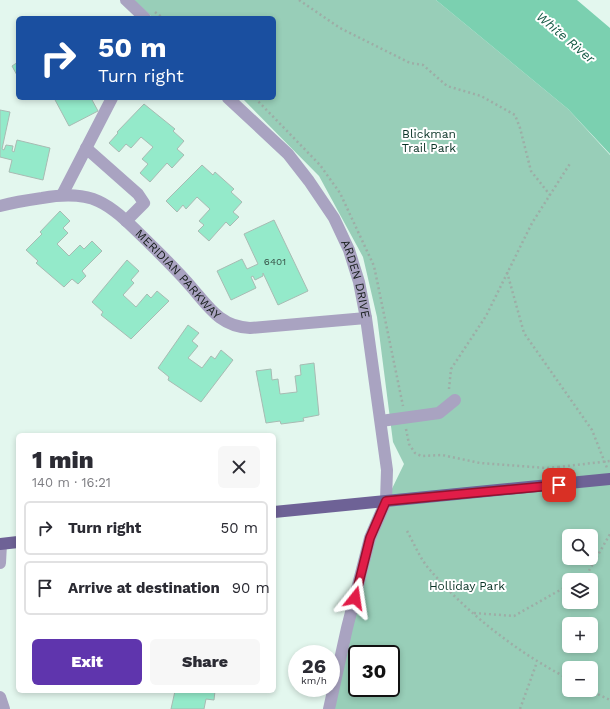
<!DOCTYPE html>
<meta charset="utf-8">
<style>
body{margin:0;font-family:"Work Sans",sans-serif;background:#f7f7f7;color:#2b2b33;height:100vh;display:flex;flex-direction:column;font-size:15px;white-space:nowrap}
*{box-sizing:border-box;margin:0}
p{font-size:13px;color:#7c7c81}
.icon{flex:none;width:22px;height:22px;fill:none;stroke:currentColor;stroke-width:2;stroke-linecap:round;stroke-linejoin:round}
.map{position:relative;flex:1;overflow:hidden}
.side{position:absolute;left:16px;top:433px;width:260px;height:260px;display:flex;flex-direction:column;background:#fff;border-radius:6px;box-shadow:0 2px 6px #0003}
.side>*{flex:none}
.hud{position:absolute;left:16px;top:16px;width:260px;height:84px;border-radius:6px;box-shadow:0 2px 6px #0003;background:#1a4fa0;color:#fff;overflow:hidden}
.controls{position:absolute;left:562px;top:529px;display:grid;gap:8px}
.controls a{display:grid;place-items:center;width:36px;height:36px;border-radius:6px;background:#fff;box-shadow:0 2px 6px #0003;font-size:20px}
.speed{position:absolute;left:288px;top:645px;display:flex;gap:8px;font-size:20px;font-weight:700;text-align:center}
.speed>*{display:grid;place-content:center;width:52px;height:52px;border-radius:50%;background:#fff;box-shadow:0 2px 6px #0003;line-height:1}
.speed small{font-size:10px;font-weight:400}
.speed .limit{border:2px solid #111;border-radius:6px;background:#fff;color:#111}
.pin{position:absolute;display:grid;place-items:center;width:34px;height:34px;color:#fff;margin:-17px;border-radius:8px;box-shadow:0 2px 6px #0006}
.me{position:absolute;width:44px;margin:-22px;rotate:15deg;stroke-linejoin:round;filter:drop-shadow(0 0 3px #0008)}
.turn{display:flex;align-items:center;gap:14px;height:84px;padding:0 16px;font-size:18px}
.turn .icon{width:52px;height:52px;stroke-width:2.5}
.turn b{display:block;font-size:28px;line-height:34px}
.round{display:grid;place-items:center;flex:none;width:42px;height:42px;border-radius:6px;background:#f7f7f7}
.head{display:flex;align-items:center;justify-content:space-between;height:68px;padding:0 16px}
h1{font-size:24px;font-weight:800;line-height:30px}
.cta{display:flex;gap:8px;margin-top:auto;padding:8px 16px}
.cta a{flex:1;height:46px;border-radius:6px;background:#5f35ad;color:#fff;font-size:16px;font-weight:800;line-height:46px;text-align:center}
.cta a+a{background:#f7f7f7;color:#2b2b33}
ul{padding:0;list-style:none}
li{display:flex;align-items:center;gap:12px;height:54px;margin:0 8px 6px;padding:0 8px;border:2px solid #e1e1e2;border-radius:6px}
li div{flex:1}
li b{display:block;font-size:15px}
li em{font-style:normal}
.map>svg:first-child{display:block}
.green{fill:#98ceb8;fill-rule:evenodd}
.water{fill:#7bd0b0}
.building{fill:#94eaca;stroke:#a8bbb3}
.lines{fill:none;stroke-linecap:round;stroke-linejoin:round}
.path{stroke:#9dada6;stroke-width:2.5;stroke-dasharray:2 3;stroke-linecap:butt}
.minor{stroke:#a9a3c1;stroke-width:12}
.major{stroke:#6e6296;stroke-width:12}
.path-bridge{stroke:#9dada6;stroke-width:2.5;stroke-dasharray:2 3;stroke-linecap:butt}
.route-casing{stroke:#92132f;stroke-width:10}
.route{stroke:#e11d48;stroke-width:7}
.labels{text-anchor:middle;stroke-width:4;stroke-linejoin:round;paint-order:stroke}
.number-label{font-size:10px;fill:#365046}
.park-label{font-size:12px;fill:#0a3326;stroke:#fff}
.street-label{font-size:12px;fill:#161d1a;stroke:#fff}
.water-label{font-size:13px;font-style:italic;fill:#145944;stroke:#fff}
</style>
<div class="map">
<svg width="610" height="709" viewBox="0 0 610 709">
<rect width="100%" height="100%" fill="#e3f7ee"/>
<path class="green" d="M134,0H436L568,109L610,155V709H330L347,628L386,501L404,464L393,442L377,317L363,257L319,176L242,98H274V18H153ZM569,536H591V558H569ZM569,580H591V602H569ZM569,624H591V646H569ZM357,654H391V688H357ZM569,668H591V690H569Z"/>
<path class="water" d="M436,0H577L610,28V154L568,109Z"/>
<g class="building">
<path d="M18,62V77L12,66Z"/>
<path d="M54,98H91L98,111L69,126Z"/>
<path d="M144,104L175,129L173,131L184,141L177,149L184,155L172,168L167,163L150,182L140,173L148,164L142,159L153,147L141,137L131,148L126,144L119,152L109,143L118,133L117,132Z"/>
<path d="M0,110L10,112L2,149L4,150L6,145L13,146L12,151L14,152L17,140L50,148L43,180L9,172L12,160L0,157Z"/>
<path d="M202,165L213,175L215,172L234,189L231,192L242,202L233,212L239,217L230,226L226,222L209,241L198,231L204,225L199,221L210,209L197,197L186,209L183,205L177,212L166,201Z"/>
<path d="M60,211L70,221L63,228L68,233L57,244L69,256L80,245L84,249L92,241L102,251L82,271L86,276L78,284L72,279L64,287L36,263L38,261L26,250L42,234L40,232Z"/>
<path d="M274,220L308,291L278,305L263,273V276L255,280L253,276L251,277L256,288L231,300L217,271L242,259L247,269L258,264L244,234Z"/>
<path d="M127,260L139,271L131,280L134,283L123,295L136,307L147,294L151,298L157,291L169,301L131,339L101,315L103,312L92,302Z"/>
<path d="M188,325L199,333L192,341L198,346L188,358L202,368L211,356L215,359L221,350L233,360L201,402L168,380L169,377L158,368Z"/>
<path d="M314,363L319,415L303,418L304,421L281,424L280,421L266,423L256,371L271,369L272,380L278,379L280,394L297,392L295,376L301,375L300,365Z"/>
<path d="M175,691H215L214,700L206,699L204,709H171Z"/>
</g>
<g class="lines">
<g class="path">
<path d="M299,0L340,28L410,63L423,65L447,86L481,96L515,115L520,128L531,171L550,195"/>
<path d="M155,12L163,18"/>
<path d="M255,98L320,165L340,193L374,266L403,406"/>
<path d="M507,272L524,333L592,430L607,468"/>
<path d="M449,389L451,369L486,316L532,223L571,162"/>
<path d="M406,429L409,444L415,453L421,456L442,455L480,463L546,468L558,467"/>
<path d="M407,531C414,543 420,559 430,570C468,614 518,653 569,679"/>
<path d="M578,580L586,576L610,534"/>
<path d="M474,613L514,616L569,585"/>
<path d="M589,690L610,700"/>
<path d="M520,709L537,662"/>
</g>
<g class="minor">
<path d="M126,0L145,18"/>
<path id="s1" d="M228,98L288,154L309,181L334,218L349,250L359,282L366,318L387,470L386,501L370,538L347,628L329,709"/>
<path d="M86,148L138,194L144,203L126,221"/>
<path d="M62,195L112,98"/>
<path id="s2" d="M0,206C14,202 28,200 42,198C95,189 108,203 145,239C161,255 178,271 193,289C210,309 222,327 250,328L366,318"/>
<path d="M381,421L439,413L455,400"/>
<path d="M0,563L1,544"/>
<path d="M0,697L4,709"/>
</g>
<g class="major">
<path d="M274,512L610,479"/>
<path d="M0,544L18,542"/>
</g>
<path class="path-bridge" d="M558,467L610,461"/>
</g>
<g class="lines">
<g class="route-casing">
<path id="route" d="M355,598L370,538L386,501L559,485"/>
</g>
<use href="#route" class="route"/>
</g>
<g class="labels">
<g class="number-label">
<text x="275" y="265">6401</text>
</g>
<g class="park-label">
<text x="429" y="138">Blickman<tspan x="429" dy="14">Trail Park</tspan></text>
<text x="467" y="590">Holliday Park</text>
</g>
<g class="street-label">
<text dy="4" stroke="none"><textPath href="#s2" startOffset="209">MERIDIAN PARKWAY</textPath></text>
<text dy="4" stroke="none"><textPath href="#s1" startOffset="226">ARDEN DRIVE</textPath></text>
</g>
<g class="water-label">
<text transform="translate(566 37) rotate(40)" y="5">White River</text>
</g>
</g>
</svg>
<div class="controls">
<a><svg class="icon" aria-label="search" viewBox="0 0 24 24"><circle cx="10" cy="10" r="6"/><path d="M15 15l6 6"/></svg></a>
<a><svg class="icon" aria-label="layers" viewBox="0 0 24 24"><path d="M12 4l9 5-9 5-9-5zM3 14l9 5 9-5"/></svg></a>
<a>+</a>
<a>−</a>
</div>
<div class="speed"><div>26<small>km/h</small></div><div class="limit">30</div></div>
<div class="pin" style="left:559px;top:485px;background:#d93025"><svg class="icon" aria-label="arrive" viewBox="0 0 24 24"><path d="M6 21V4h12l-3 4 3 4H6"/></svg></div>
<svg class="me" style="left:355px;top:598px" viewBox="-20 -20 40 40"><path d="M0-17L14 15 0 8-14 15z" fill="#e11d48" stroke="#fff" stroke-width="4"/></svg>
<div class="hud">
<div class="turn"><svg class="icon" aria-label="right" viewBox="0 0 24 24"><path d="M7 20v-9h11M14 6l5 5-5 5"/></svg><div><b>50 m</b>Turn right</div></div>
</div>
<section class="side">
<div class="head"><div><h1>1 min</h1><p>140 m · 16:21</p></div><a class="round"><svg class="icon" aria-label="close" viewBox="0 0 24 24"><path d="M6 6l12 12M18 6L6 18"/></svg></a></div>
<ul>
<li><svg class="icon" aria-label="right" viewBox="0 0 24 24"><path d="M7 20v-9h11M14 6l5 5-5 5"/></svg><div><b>Turn right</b></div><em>50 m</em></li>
<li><svg class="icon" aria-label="arrive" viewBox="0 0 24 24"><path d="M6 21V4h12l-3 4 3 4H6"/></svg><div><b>Arrive at destination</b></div><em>90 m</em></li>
</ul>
<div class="cta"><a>Exit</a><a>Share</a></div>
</section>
</div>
